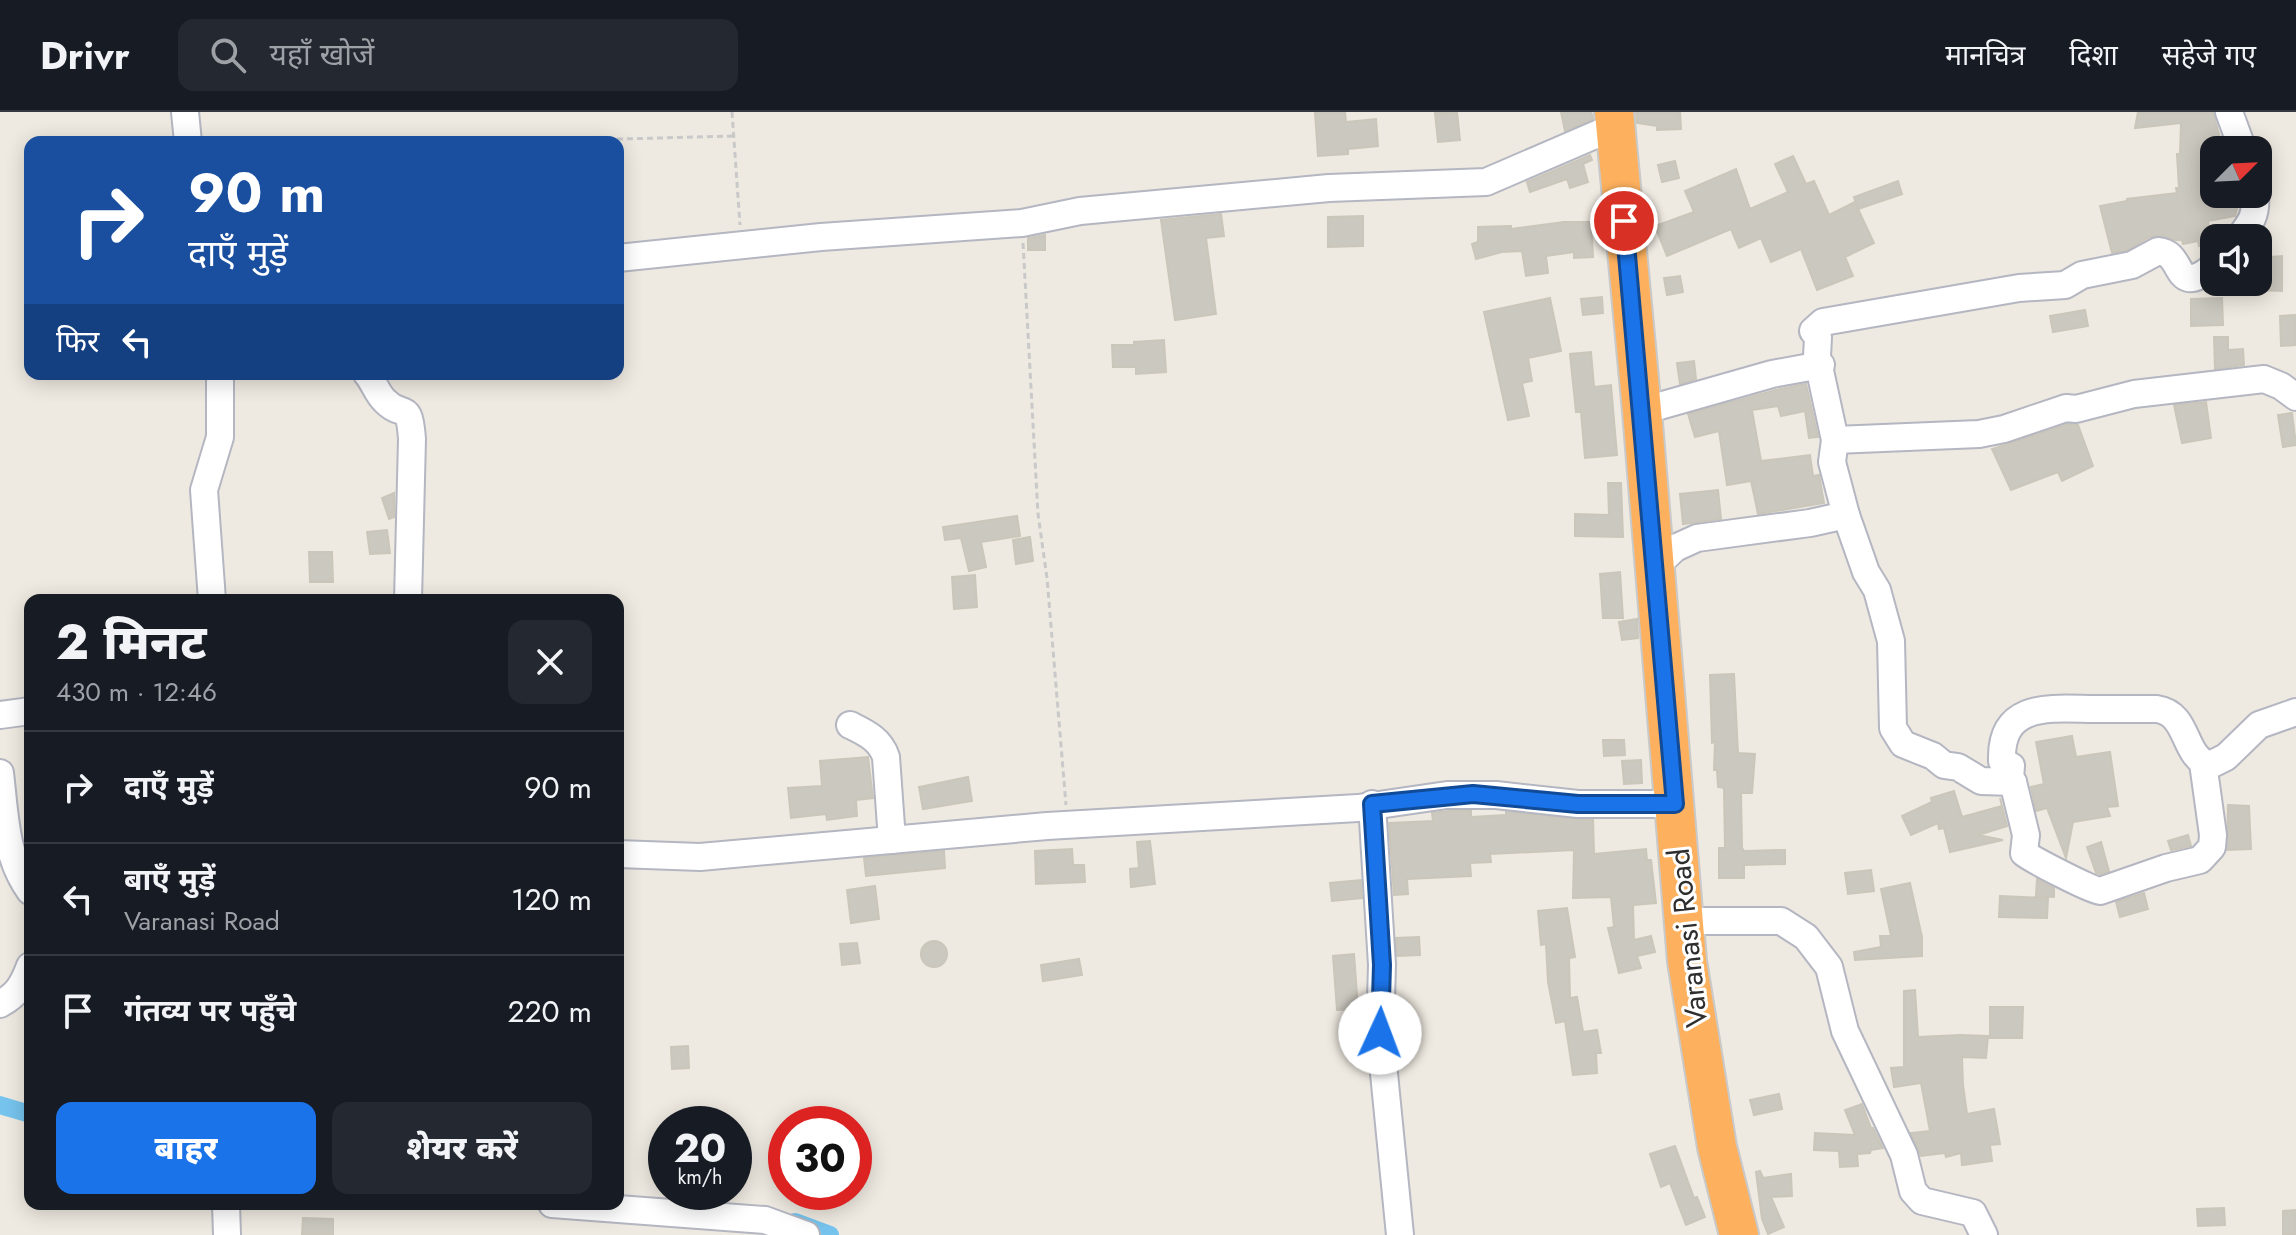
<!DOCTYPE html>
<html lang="hi">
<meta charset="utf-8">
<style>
body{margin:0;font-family:Jost,"Noto Sans Devanagari",sans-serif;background:#242831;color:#f1f3f6;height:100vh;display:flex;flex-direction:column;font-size:30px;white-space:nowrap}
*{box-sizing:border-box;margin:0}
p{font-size:26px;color:#9ea1a6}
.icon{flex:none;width:44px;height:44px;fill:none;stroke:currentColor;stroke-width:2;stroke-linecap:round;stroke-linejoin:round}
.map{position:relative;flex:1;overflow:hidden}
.drawer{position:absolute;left:24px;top:482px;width:600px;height:616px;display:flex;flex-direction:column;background:#171b24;border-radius:16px;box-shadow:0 4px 20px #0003}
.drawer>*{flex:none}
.banner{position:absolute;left:24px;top:24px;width:600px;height:244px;border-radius:16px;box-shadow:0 4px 20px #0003;background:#1a4fa0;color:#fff;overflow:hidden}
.needle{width:52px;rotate:66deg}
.controls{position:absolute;left:2200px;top:24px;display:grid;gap:16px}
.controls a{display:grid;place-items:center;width:72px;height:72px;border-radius:16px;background:#171b24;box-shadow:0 4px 20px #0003;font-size:40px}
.speed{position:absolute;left:648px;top:994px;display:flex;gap:16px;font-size:40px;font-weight:700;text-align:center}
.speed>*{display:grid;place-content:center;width:104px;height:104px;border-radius:50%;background:#171b24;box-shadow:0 4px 20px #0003;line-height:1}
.speed small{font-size:20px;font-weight:400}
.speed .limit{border:12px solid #d22;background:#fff;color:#111}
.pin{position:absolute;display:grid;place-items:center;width:68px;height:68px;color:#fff;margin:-34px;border:4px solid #fff;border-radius:50%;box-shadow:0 2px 8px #0007}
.me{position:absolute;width:88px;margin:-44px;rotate:2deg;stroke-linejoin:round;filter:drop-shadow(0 0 6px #0008)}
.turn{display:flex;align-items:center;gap:28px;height:168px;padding:0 32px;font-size:36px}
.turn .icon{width:104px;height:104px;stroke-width:2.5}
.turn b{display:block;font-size:56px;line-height:68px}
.then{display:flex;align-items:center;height:76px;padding:0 32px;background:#0003;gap:16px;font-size:30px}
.round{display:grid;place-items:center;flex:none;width:84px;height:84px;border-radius:16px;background:#242831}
.overview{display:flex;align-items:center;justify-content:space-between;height:136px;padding:0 32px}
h1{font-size:48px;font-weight:800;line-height:60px}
.cta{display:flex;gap:16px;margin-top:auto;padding:16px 32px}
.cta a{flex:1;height:92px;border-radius:16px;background:#1a73e8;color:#fff;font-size:32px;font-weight:800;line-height:92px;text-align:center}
.cta a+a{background:#242831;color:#f1f3f6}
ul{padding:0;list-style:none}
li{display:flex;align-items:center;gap:24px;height:112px;padding:0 32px;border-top:2px solid #363941}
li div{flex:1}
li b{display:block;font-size:30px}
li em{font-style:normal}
header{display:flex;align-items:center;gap:48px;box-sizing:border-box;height:112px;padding:0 40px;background:#171b24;border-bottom:2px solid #363941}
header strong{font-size:38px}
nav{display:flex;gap:44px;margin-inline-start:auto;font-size:28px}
.search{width:560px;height:72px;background:#242831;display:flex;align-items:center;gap:20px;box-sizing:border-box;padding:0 28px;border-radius:16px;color:#9ea1a6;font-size:30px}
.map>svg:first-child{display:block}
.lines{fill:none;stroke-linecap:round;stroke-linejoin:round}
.canal{stroke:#76c4ee;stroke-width:18}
.building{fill:#cbc8bf;stroke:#cbc6ba;stroke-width:2}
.minor-casing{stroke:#b4b6c1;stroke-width:30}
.highway-casing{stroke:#c9c9c9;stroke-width:42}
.path{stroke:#c9c9c9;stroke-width:3;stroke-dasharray:6 4;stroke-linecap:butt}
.minor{stroke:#fff;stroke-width:26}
.highway{stroke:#fdb15e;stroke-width:38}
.route-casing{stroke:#114b97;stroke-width:20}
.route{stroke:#1a73e8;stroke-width:14}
.labels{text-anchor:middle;stroke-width:6;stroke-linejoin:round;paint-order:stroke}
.street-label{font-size:30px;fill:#2e2e2e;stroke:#fff}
</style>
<header>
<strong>Drivr</strong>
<div class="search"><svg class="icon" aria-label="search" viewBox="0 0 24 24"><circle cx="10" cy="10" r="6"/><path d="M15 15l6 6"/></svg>यहाँ खोजें</div>
<nav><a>मानचित्र</a><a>दिशा</a><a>सहेजे गए</a></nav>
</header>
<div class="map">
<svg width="2296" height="1123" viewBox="0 0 2296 1123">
<rect width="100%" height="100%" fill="#efeae1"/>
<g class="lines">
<g class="canal">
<path d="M0,993L30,1002"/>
<path d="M795,1110L830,1123"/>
</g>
</g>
<g class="building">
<path d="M1315,0H1345L1346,10L1376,7L1378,34L1348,37V42L1318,44Z"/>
<path d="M1457,0L1460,28L1438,30L1435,1Z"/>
<path d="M1561,0H1591L1593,7L1565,19Z"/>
<path d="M1636,0H1680L1681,17L1657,18V14L1637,11Z"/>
<path d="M2138,0H2213L2223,38H2214V82H2239V89L2235,104L2208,109L2212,132L2199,134L2198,129L2183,132L2182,128H2175L2161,124L2150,125L2127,138L2112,141L2100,94L2127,89V87L2177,81L2176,76H2179L2177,42H2180L2181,11L2135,16Z"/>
<path d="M1590,43L1592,48L1583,52L1588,70L1570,76L1567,67L1530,80L1527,70Z"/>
<path d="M1793,44L1806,72L1814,69L1829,103L1855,90L1857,95L1854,85L1898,69L1902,82L1858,97L1874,131L1845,145L1853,164L1817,178L1801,137L1771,150L1761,126L1739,136L1731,117L1667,144L1655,114L1694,100L1685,79L1736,57L1750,97L1788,80L1775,52Z"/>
<path d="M1675,49L1679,66L1662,70L1658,53Z"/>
<path d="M1221,102L1224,124L1206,126L1216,202L1175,208L1161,108Z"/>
<path d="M1363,104V134L1328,135V105Z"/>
<path d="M1564,110H1591L1593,145L1574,146V140L1546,144L1548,161L1526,164L1522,139L1502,140L1476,147L1472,132L1478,130V115L1511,114V117Z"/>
<path d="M1045,123V138H1028V126Z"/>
<path d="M2282,144V179L2258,178V146Z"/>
<path d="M1680,164L1683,180L1667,183L1664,166Z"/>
<path d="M1602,185L1603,201L1583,203L1581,187Z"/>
<path d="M1550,186L1561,239L1528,246L1532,269L1522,271L1529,304L1508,308L1484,200Z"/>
<path d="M2222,186L2223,213L2191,214V187Z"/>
<path d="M2085,198L2088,214L2053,220L2050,204Z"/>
<path d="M2296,203V233L2281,234L2280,204Z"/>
<path d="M2214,225H2228V238L2243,237L2244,253L2215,257Z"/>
<path d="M1164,228L1166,260L1136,262V255H1113L1112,233H1134V230Z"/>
<path d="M1591,240L1594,275L1611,273L1617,343L1585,346L1581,300H1576L1570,242Z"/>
<path d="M1694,249L1696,267L1680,272L1677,251Z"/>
<path d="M1806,272L1818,325L1809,326L1805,299L1781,304L1778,294L1752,298L1761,349L1810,343L1813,364L1819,363L1824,391L1758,402L1751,369L1727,373L1719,319L1695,325L1688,302L1776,278Z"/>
<path d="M2206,290L2211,326L2182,331L2174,293Z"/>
<path d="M2292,301L2296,333L2283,335L2278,303Z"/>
<path d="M2068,312L2078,313L2093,354L2062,369L2058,360L2011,378L1992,337Z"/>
<path d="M1608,371H1621L1623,425L1575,424V402L1609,403Z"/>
<path d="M1718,378L1721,407L1683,412L1680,382Z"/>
<path d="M394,381V405L389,407L382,386Z"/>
<path d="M1017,404L1020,424L981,430L986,455L969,459L961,426L945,428L943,415Z"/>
<path d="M387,418L390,441L370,442L367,420Z"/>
<path d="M1030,425L1033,449L1016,452L1013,428Z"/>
<path d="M309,440H332L333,470H310Z"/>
<path d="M1620,460L1623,506H1603L1600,462Z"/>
<path d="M975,463L977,495L954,497L952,465Z"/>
<path d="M1637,507L1638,526L1622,528L1619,510Z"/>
<path d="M1734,562L1738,641L1755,642L1752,681H1741L1742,736L1744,739L1785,738V752L1744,753V766H1719V736H1725L1724,676L1718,675L1717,658H1714L1715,630L1712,631L1710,563Z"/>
<path d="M2072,624L2076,645L2110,640L2118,694L2107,695L2110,704L2073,710L2066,746L2047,696L2036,699L2031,675L2044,672L2036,630Z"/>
<path d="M1603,628H1624L1625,643L1604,644Z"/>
<path d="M868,645L873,686L856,688L857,704L827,708L826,702L791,706L788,676L822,674L820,649Z"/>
<path d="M1641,648L1642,671L1624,672L1622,649Z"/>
<path d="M968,665L972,689L923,697L919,675Z"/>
<path d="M1954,679L1962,705L2002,694L2000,686L2007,714L1978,723L2003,728L1950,740L1944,716L1939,717L1938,711L1911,723L1902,704L1932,690L1931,686Z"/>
<path d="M2228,693L2249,694L2251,737L2227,738Z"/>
<path d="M1448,699H1471V705L1506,703V700L1593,708L1594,742L1646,737L1647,748H1651L1656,791L1633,793L1634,828L1651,824L1655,840L1637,844L1641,856L1619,861L1608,816L1614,815L1611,785L1573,786L1574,738L1490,742L1491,750L1470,751L1471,764L1407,767L1408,782L1394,783L1389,711L1433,709L1432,701Z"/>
<path d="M2188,723L2191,734L2171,738L2168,729Z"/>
<path d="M1150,729L1155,772L1131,775L1130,757L1139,756L1137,730Z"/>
<path d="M2101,730L2109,759L2100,762L2096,761L2087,735Z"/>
<path d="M1072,737L1073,753H1084L1085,770L1036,772L1035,739Z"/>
<path d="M944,739L945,756L866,764L864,746Z"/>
<path d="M1871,758L1874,779L1848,782L1845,761Z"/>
<path d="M2037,767L2054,776V785L2036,784Z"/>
<path d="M1361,768L1362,786L1332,789L1330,771Z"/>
<path d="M1910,771L1922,825V844L1855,848L1854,840L1881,835L1880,824H1891L1881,777Z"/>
<path d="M875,774L879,807L851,811L847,778Z"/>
<path d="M2144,781L2148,797L2120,805L2116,790Z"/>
<path d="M2000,784L2048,786L2047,806L1999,805Z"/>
<path d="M1567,796L1575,845L1569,846L1570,886L1577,885L1583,920L1597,918L1601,941H1596L1597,961L1573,963L1565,909L1556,911L1548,870L1546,832L1541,833L1538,799Z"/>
<path d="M1419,825L1420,843L1397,844L1396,826Z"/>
<circle cx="934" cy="842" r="13"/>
<path d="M857,831L860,851L842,853L840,832Z"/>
<path d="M1354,842L1358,897L1337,898L1333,844Z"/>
<path d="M1079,847L1082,863L1043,869L1041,853Z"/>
<path d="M1915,878L1918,925L1960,923L1988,924L1986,946L1962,945L1963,973L1967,1002L1994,997L2000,1032L1990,1033L1992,1049L1962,1053L1961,1041L1946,1045L1945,1041L1921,1044L1911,1021L1930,1019L1921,971L1894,975L1891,956L1904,955V879Z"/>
<path d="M1990,895H2023L2022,926H1990Z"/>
<path d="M688,934L689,956L672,957L671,935Z"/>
<path d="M1779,982L1782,997L1754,1003L1750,988Z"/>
<path d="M1862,992L1871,1016H1873L1883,1036L1871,1038L1870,1041L1857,1042L1858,1054L1840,1055L1839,1039L1814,1038L1815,1021L1855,1023L1845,998Z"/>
<path d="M1675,1034L1694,1086L1697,1085L1705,1105L1686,1113L1670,1071L1661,1075L1650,1042Z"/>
<path d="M1760,1059L1763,1066L1791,1062L1792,1084L1771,1085L1784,1115L1768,1122L1762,1107L1756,1060Z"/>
<path d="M2224,1096L2225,1113L2198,1114L2197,1097Z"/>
<path d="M2296,1098V1123H2283V1099Z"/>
<path d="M303,1106L333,1107V1123H302Z"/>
</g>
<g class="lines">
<g class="minor-casing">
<g id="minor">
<path d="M185,0L188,30"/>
<path d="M2229,0L2243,38"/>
<path d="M2239,126C2251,111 2257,102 2255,82"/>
<path d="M618,146L821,125L1022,111L1080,99L1329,76L1486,70L1616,14"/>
<path d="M2214,154C2172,188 2186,141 2158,139L2132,153L2082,163L2065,173L2019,176L1823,210L1813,219L1818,225L1817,245L1835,328L1832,350L1846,403L1866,460L1877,478L1891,529L1893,616L1903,632L1933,644L1944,653L1958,655L1981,669L2013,670L2010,666L2011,654L2002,649C2000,592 2047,596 2088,597C2111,597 2134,597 2157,597C2190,602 2182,645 2210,653L2226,645L2259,613L2296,600"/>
<path d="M367,262C374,270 377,282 385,289C403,308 409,286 412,327L408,488"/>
<path d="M1642,299L1772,262L1821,253"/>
<path d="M1835,328L1979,322L2004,317L2066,296L2076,297L2134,282L2264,267L2281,274L2296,285"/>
<path d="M1654,456L1675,436L1697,426L1810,411L1846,403"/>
<path d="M212,488L204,378L220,325V262"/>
<path d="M0,603L30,599"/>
<path d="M850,613C866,621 880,627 886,645L892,728"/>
<path d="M0,661C5,702 5,745 30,779"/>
<path d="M2013,670L2026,723L2024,741C2031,747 2093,779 2100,779L2166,756L2200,748L2212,735L2213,723L2203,651"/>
<path d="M1372,692L1382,853L1380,921L1400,1123"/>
<path d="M618,742L700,745L1047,714L1358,696L1447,683H1496L1578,692H1675"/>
<path d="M1683,809H1781L1806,825L1829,855L1845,919L1904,1043L1913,1079L1922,1089L1973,1101L1984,1123"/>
<path d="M0,892C17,883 23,873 30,854"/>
<path d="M226,1092L227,1123"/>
<path d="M552,1092L765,1108L806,1123"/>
</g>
</g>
<g class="highway-casing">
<path id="highway" d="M1614,0L1642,299L1687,849L1717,1035L1739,1123"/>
</g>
<g class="path">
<path d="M732,0L740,113"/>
<path d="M507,30L734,24"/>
<path d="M1023,131L1038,402L1047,466L1066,693"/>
</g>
<use href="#minor" class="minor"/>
<use href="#highway" class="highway"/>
</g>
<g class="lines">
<g class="route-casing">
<path id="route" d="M1380,921L1382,853L1372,692L1473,682L1578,692H1675L1624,109"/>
</g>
<use href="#route" class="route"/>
</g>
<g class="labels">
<g class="street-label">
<text transform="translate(1688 826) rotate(-96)" y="10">Varanasi Road</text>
</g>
</g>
</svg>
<div class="controls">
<a><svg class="needle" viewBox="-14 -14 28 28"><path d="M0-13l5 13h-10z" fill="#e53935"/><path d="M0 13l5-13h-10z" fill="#9ea1a6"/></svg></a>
<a><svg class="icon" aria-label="sound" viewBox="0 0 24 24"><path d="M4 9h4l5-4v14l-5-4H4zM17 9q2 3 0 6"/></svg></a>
</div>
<div class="speed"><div>20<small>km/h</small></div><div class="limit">30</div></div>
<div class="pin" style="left:1624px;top:109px;background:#d93025"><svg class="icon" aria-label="arrive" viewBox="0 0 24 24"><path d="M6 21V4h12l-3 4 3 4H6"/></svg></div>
<svg class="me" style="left:1380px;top:921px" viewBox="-20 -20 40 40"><circle r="19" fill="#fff"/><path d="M0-13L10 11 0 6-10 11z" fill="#1a73e8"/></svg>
<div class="banner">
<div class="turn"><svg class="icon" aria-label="right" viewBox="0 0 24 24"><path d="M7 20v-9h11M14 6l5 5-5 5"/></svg><div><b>90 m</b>दाएँ मुड़ें</div></div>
<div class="then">फिर<svg class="icon" aria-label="left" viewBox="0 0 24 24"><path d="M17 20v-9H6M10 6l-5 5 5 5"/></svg></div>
</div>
<section class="drawer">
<div class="overview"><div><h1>2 मिनट</h1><p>430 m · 12:46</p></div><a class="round"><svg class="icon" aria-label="close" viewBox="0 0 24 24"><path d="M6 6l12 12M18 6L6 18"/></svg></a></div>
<ul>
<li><svg class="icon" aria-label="right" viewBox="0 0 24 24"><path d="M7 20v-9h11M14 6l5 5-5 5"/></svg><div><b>दाएँ मुड़ें</b></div><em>90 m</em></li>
<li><svg class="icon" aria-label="left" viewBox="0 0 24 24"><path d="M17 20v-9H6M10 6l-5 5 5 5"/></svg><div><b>बाएँ मुड़ें</b><p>Varanasi Road</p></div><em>120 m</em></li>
<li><svg class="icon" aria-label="arrive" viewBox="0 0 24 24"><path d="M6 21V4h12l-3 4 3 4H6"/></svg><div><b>गंतव्य पर पहुँचे</b></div><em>220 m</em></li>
</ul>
<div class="cta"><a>बाहर</a><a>शेयर करें</a></div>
</section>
</div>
